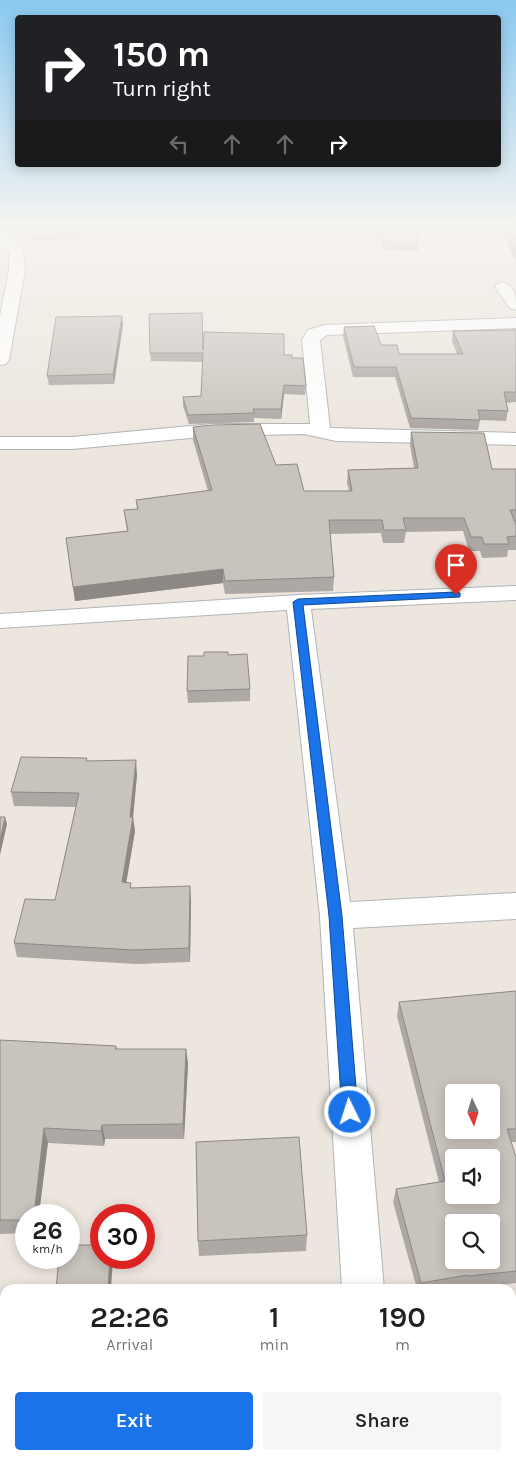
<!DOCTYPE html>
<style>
body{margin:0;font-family:Karla,sans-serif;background:#f6f6f6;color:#202124;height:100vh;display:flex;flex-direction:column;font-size:19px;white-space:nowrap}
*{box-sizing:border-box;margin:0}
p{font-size:16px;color:#757577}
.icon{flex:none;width:28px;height:28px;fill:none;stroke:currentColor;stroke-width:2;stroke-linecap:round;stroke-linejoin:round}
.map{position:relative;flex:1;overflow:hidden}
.side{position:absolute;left:0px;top:1284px;width:516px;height:176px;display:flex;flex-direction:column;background:#fff;border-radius:15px 15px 0 0;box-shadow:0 2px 12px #0003}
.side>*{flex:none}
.top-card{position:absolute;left:15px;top:15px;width:486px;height:152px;border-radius:5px;box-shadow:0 2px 12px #0003;background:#202124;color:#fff;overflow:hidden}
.needle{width:32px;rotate:176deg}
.controls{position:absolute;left:445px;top:1084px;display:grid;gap:10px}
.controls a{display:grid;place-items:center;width:55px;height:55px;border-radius:5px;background:#fff;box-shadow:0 2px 12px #0003;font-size:25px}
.speed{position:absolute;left:15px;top:1204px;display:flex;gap:10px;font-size:25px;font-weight:700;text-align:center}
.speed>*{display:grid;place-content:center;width:65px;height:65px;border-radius:50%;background:#fff;box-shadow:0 2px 12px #0003;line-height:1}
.speed small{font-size:12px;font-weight:400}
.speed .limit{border:8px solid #d22;background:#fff;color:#111}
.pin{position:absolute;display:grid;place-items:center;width:42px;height:42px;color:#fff;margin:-51px -21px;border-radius:50% 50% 50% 0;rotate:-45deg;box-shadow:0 0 5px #0007}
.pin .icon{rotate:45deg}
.me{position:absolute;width:55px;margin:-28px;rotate:356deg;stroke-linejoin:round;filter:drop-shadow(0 0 4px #0008)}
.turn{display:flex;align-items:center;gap:18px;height:105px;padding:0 15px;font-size:22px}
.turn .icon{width:65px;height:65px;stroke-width:2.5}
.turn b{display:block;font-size:35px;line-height:42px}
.lanes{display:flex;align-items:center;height:48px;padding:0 15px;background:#0003;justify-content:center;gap:25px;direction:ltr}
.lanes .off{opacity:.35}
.eta{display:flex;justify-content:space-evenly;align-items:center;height:85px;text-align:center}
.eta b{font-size:30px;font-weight:600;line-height:35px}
.button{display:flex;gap:10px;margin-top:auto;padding:10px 15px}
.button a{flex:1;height:58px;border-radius:5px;background:#1a73e8;color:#fff;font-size:20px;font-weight:600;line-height:58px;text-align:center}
.button a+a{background:#f6f6f6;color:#202124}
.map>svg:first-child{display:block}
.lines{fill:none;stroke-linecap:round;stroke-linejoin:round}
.minor-casing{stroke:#b0b4b8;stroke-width:2}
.minor{fill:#fff;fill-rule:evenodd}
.wall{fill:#ada8a3}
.shaded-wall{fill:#8d8884}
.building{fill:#c9c3bd;stroke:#8d8884;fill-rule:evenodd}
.route{fill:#1a73e8;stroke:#114b97}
</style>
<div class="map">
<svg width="516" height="1459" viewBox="0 0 516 1459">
<rect width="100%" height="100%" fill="#ece6de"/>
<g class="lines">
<g class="minor-casing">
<g id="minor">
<path d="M0,234L5,235L23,250L25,270L9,360L6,364L0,365V316L9,270V252L0,245Z"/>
<path d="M503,282C516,286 516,298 516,310L510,308L495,287L497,284Z"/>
<path d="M516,318V328L327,335L320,340L330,428L516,433V445L336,441L304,434L212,436L72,449H0V437H72L212,424H310L302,340L308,330L324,325Z"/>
<path d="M516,586V600L311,609L350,902L516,893V919L353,928L384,1289H342L320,916L287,610L0,628V614L298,595Z"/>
<path d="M516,1313V1357L511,1358V1314Z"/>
<rect x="359" y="1455" width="46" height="4"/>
</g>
</g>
<use href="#minor" class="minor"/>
</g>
<g class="wall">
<path d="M31,226H87L88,238L32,241L31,232Z"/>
<path d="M500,226H516V262Z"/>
<path d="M375,230L417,232L418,242V251L382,250L381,239H374Z"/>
<path d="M123,324L114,384L49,385L47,376Z"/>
<path d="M344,327L399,354H457L452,341L453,331L516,330V402L506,403L508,411L506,421L480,420L478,430L410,428L395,377H353L343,336Z"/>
<path d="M203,349L284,355L292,358L306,386L305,395L284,394L281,419L254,418V422L189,424L183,406V397L201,396L203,362L151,361L150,353Z"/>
<path d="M193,427L276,465L304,491H349L347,483L348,470L414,468L410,445L411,432L492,469H516V550H508L507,557L482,558L480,551H469L463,531L406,532L404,543H383L381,533L330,534L334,577L333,591L225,594L223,583L75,601L66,538L127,531L124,510L137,509L136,500L208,491L193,440Z"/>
<path d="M228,655L250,689V701L188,703L187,691Z"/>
<path d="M87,761L137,775L133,817L135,831L126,882L132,888L191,900L190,962L136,964L17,957L14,943L55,900L76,807L14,806L11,792Z"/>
<path d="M516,991V1142H511L516,1157V1283L464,1289V1287L454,1289H417L393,1202L396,1189L439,1182L397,1016L399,1002Z"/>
<path d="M0,1040L116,1046L117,1049H186L188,1064L184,1139H105L104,1146L48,1143L26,1215V1233L0,1234Z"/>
<path d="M307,1235L306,1251L199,1256L198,1241Z"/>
<path d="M474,1455H511L516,1459H474Z"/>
</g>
<g class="shaded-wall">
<path d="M122,316L123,324L114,384L113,374Z"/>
<path d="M284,385V394L281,419V409Z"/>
<path d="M223,569V583L75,601L73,587Z"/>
<path d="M136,760L137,775L133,817L135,831L124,896L122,882L130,817Z"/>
<path d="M5,817L7,824L0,855V841Z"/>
<path d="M190,886L191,900L190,962L189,948Z"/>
<path d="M186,1049L188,1064L184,1139L183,1124Z"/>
<path d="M102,1125L105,1139L104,1146L101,1131Z"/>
<path d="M44,1128L48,1143L39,1215H34Z"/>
<path d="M110,1258H113L111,1289H108Z"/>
<rect x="167" y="1455" width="3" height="4"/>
</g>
<g class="building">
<path d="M31,226H87V229L31,232Z"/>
<path d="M375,226H418L417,232L418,242L383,241L382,230H375Z"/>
<path d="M504,226H516V252Z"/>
<path d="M202,313L203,350L204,332L284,334V355H292V358H303L306,386L284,385L281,409H253L254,413L188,415L183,397L201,396L203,353H150L149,314Z"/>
<path d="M122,316L113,374L47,376L56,317Z"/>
<path d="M374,326L381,345H397L399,354H463L453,331L516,330V392H504L508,411L478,410L480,420L411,418L396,367H354L344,327Z"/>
<path d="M260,424L276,465L297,464L304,491H352L348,470L418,468L411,432L484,433L492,469H516V510H510L516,525V536L507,537L509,544H484L482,537H471L464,518H403L406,530H384L382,520H329L334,577L225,581L223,569L73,587L66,538L128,531L124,510L138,509L136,500L212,490L193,427L212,425Z"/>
<path d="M204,652H228V655L247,654L250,689L187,691L188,656H204Z"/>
<path d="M21,757L87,758L86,761L136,760L130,817H133L122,882L131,883L130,888L190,886L189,948L134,950L14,943L25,899L55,900L79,793L11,792Z"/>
<path d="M0,817H5L0,841Z"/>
<path d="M516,991V1129H507L516,1157V1271L468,1276L467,1275L421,1283L396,1189L445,1181L399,1002ZM454,1092H491V1130H454ZM454,1158H491V1195H454ZM454,1222H491V1260H454Z"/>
<path d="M0,1040L116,1046L115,1049H186L183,1124L102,1125L101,1131L44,1128L34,1215H26V1220H0Z"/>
<path d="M299,1137L307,1235L198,1241L196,1142Z"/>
<path d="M69,1245H101V1258H110L108,1289H56L59,1258H69Z"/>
<path d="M0,1372H5V1455H167V1459H0Z"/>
<path d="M511,1438L516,1459H481L480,1455H511Z"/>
</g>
<linearGradient id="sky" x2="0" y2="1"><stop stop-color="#89c9f1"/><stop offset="0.53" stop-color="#f6f4f0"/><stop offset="1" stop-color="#f6f4f0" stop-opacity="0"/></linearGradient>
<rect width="516" height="430" fill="url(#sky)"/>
<path class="route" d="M456,592L460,593V597L303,605L342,916L358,1112L356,1117L350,1119L345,1117L342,1112L329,916L293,602L298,599Z"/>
</svg>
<div class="controls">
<a><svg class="needle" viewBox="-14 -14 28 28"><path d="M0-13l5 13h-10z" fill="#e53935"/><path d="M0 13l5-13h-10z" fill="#757577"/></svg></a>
<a><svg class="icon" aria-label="sound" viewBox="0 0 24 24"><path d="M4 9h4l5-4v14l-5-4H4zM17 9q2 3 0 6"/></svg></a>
<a><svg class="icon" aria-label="search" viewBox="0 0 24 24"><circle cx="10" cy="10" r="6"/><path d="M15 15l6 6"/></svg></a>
</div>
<div class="speed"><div>26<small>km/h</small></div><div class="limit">30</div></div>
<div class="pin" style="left:456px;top:595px;background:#d93025"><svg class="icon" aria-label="arrive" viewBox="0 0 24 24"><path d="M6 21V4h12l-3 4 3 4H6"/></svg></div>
<svg class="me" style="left:350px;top:1112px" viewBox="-20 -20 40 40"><circle r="17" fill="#1a73e8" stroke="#fff" stroke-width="3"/><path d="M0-11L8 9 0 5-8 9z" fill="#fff"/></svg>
<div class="top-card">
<div class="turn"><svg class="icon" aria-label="right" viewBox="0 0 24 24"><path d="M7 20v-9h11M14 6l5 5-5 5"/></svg><div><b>150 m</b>Turn right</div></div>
<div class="lanes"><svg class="icon off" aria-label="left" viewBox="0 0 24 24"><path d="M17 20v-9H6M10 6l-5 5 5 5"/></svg><svg class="icon off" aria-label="ahead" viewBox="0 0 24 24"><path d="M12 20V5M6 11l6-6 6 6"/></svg><svg class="icon off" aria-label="ahead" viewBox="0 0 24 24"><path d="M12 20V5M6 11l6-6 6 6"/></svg><svg class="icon" aria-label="right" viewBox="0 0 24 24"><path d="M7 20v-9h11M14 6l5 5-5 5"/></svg></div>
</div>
<section class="side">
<div class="eta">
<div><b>22:26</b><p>Arrival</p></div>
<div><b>1</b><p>min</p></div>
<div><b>190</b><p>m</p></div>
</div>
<div class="button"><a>Exit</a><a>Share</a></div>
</section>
</div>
